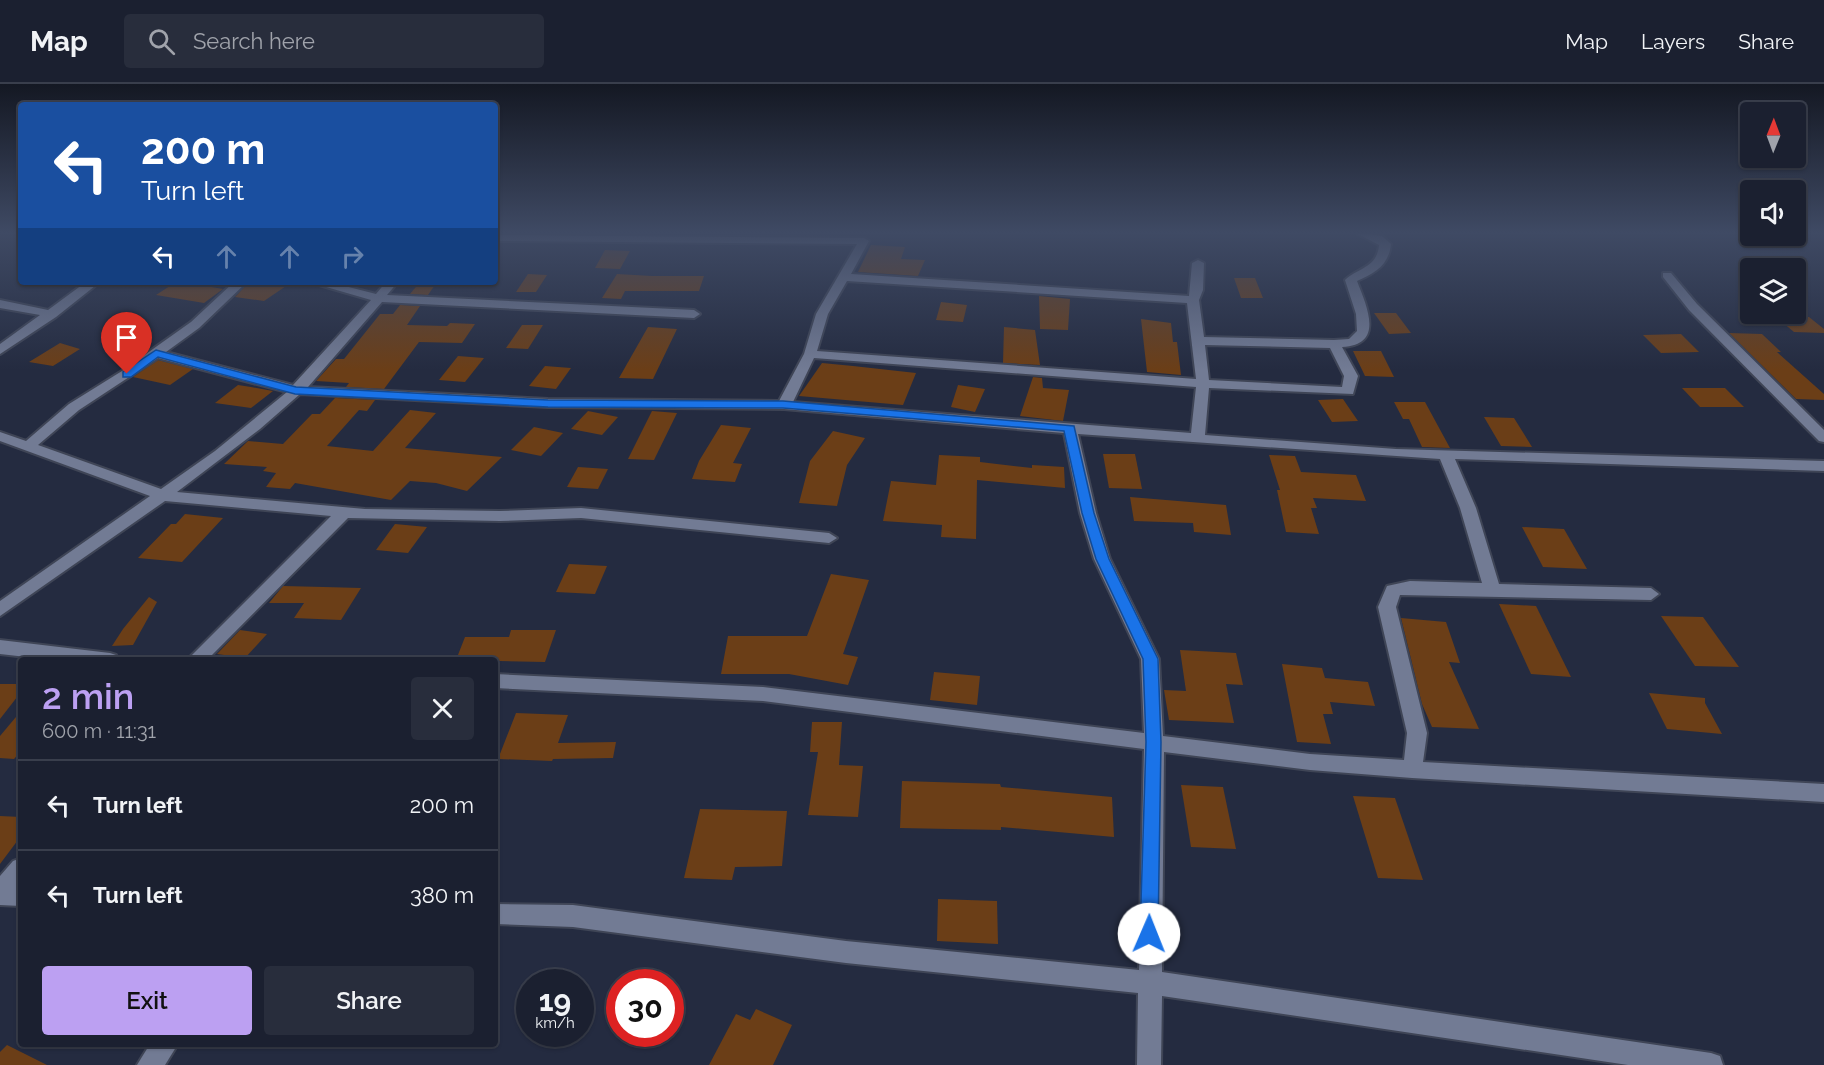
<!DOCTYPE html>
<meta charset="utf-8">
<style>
body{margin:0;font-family:Raleway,sans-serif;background:#282d3c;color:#f1f3f6;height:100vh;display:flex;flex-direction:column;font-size:22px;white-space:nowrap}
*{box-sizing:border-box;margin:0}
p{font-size:20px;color:#a0a3ab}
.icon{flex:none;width:33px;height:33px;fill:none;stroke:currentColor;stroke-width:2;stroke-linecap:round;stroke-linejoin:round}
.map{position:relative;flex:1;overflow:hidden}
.side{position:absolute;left:18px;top:573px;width:480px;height:390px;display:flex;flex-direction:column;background:#1b2030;border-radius:6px;box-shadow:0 2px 4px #0004,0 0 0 2px #393e4c}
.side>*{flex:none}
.banner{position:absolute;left:18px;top:18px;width:480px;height:183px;border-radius:6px;box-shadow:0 2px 4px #0004,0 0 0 2px #393e4c;background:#1a4fa0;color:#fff;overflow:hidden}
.needle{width:39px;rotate:1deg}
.fabs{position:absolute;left:1740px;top:18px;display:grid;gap:12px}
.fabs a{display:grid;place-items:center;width:66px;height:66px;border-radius:6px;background:#1b2030;box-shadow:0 2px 4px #0004,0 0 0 2px #393e4c;font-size:30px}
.speed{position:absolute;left:516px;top:885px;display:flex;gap:12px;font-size:30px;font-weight:700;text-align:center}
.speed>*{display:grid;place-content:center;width:78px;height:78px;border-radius:50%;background:#1b2030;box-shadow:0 2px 4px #0004,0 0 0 2px #393e4c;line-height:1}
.speed small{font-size:15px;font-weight:400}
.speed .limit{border:9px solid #d22;background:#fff;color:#111}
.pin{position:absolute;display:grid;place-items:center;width:51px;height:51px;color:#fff;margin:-62px -26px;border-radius:50% 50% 50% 0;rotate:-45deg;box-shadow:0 0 6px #0007}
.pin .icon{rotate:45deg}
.me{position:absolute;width:66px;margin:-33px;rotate:1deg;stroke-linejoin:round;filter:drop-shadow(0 0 4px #0008)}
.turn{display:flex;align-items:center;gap:21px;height:126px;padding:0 24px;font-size:27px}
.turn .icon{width:78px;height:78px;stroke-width:2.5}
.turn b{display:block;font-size:42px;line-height:51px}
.lanes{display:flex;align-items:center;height:57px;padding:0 24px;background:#0003;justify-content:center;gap:30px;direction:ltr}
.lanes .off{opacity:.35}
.round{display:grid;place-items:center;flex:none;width:63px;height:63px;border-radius:6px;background:#282d3c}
.overview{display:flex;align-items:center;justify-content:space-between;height:102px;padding:0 24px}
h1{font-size:36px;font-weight:600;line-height:45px;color:#bca0f2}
.cta{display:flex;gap:12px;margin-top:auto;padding:12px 24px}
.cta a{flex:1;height:69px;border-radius:6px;background:#bca0f2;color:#111;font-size:24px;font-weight:600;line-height:69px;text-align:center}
.cta a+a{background:#282d3c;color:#f1f3f6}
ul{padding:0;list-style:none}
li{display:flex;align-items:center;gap:18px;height:90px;padding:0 24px;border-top:2px solid #393e4c}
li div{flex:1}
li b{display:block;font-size:22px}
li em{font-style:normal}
header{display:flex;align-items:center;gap:36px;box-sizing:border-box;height:84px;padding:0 30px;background:#1b2030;border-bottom:2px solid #393e4c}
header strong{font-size:28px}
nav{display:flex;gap:33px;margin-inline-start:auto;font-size:21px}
.search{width:420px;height:54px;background:#282d3c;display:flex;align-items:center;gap:15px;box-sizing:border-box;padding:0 21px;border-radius:6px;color:#a0a3ab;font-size:22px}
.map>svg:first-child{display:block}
.building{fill:#6b3e17}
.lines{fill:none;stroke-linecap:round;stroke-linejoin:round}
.minor-casing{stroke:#3f4556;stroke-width:4}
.minor{fill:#727b94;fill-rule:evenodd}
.route{fill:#1a73e8;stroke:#114b97;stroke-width:1.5}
</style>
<header>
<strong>Map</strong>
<div class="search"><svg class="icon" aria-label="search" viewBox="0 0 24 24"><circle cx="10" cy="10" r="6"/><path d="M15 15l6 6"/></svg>Search here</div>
<nav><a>Map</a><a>Layers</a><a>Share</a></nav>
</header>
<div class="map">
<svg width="1824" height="981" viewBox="0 0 1824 981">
<rect width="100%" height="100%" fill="#242b40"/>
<g class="building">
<path d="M871,161L905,163L901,175L925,176L918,192L858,188Z"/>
<path d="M605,166L630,167L620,185L595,184Z"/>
<path d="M528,190L547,191L536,208H516Z"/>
<path d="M617,190L652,192H704L699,207H625L621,215L602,214Z"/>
<path d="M1234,194H1255L1263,214H1241Z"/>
<path d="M176,198H183L223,205L204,219L156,211Z"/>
<path d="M249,198H292L264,217L235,213Z"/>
<path d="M420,198H437L428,211L410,210Z"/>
<path d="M1039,212L1070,215L1068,246L1040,245Z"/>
<path d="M941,218L967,221L963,238L936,236Z"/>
<path d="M400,221L420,222L407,241L447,242L450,239L475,240L462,259L419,258L384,305L346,303L349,299L316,297L336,275H344L380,230H393Z"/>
<path d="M1374,229H1396L1411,249L1389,250Z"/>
<path d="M1776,233H1809L1824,245V249L1794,248Z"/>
<path d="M1141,235L1171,239L1173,258H1177L1181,291L1147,288Z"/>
<path d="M522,241H543L528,265L506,264Z"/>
<path d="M648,243L677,245L653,295L619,294Z"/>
<path d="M1004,243L1035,246L1040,281L1003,279Z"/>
<path d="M1729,249L1762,250L1781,268H1777L1824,310V316L1796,315Z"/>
<path d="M1681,250L1699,268L1661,269L1643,251Z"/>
<path d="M60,259L80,265L53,282L29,278Z"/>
<path d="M1353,267H1381L1394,293L1365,292Z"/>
<path d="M458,272L484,274L465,298L439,296Z"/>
<path d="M158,276L193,285L170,301L133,293Z"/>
<path d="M822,279L853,282L916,289L903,321L799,312Z"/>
<path d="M545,282L571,284L556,305L529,302Z"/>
<path d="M1033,293L1042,294L1043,304L1069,306L1063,337L1020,332Z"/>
<path d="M238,301L251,303L273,307L251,324L215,319Z"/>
<path d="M958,301L985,305L975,328L951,323Z"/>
<path d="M1682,304H1725L1744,323H1700Z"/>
<path d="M335,314L375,316L367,327L359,326L327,362L373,367L410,326L436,329L405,364L502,373L467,407L436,399L410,397L391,416L295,399L290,405L266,403L276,389L263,387L267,383L224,380L248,357L283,360L312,330H320Z"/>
<path d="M1343,315L1347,321L1358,337L1332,338L1318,316Z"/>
<path d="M1394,318H1425L1450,364L1422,363L1409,335H1403Z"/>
<path d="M588,327L618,333L602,351L571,345Z"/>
<path d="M652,327L677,329L654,376L628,375Z"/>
<path d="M1484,333L1514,334L1532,363L1501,362Z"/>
<path d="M721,341L751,344L733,379L742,380L735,398L692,395L699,377Z"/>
<path d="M534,343L563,349L541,372L511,366Z"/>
<path d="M833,347L865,354L847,381L837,422L799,419L810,377Z"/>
<path d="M1103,370H1135L1142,405L1109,404Z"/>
<path d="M939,371L980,373V378L1032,384V381L1064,383L1065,404L977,396L976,455L941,453L942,441L883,437L891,397L936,401Z"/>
<path d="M1269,371L1295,372L1301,388L1356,391L1366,417L1313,414L1317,424H1311L1319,450L1286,448L1277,406H1280Z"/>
<path d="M578,383L608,385L598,405L567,403Z"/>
<path d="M1130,413L1226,421L1231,451L1194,448L1193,439L1134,437Z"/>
<path d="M185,430L223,434L182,478L138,474L171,440H176Z"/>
<path d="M395,440L427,443L408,469L376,466Z"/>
<path d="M1522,443L1564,445L1587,485L1543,483Z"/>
<path d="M569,480L607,482L595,510L556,508Z"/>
<path d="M831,490L869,496L843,570L858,573L848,601L789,590H721L728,552H807Z"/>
<path d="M283,502L324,503L361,504L341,536L294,534L304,519H269Z"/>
<path d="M149,513L157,518L133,561L112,562L123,545Z"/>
<path d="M1499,520L1536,522L1571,593L1531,590Z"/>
<path d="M1661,532L1703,533L1739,583L1695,582Z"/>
<path d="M1401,534L1446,538L1460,579L1449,578L1479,645L1432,643L1422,620Z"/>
<path d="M240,546L267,550L245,574L217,570Z"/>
<path d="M511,546H556L545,578L456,576L465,553H509Z"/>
<path d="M1180,566L1236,569L1243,601L1226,600L1234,639L1169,636L1164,606L1186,607Z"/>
<path d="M1282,580L1322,584L1325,594L1368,598L1375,622L1330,618L1333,630H1323L1331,660L1297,658Z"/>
<path d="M934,588L980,592L977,621L930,616Z"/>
<path d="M0,600H21V608L0,635Z"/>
<path d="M1649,609L1705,614V619L1722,650L1667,645Z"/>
<path d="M21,627V667L14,675L0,674V652Z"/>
<path d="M516,629L568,631L558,659L616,658L613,674L553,675L552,677L498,675Z"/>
<path d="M812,638H842L839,681L863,682L858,733L808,731L818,668H810Z"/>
<path d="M902,697L1000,700L1001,703L1112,713L1114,753L1001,743V746L900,744Z"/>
<path d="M1181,701L1223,703L1236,765L1191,763Z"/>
<path d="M1353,712L1395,714L1423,796L1378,794Z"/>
<path d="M700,725L787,727L782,782L735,783L732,796L684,794Z"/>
<path d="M0,732L21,733V752L0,780Z"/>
<path d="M938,815L997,817L998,860L937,857Z"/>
<path d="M756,925L792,941L773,981H709L736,930L750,936Z"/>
<path d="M7,961L47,981H0V968Z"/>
</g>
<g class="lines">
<g class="minor-casing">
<g id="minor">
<path d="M1356,149L1382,152L1391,160C1389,181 1375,189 1357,197C1367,223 1385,261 1342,263L1358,292L1353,310L1209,304L1205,351L1396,365L1824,377V387L1455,375L1476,424L1499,500L1651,504L1659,510L1651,516L1400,511L1396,523L1427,649L1423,678L1824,700V718L1412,694L1310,686L1164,668L1162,888L1711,969L1720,972L1723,981H1628L1162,912L1161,981H1137L1138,909L846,879L573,843L495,840V820L573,821L846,857L1139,886L1144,665L763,617L495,604V590L763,603L1144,649L1141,575L1094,475L1080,429L1064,349L784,325L548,323L300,310L260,345L177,408L365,425L500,427L581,424L829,449L837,454L829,459L581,434L500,437L348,434L207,576H187L331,432L165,417L0,532V517L150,412L0,357V348L26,357L69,320L122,287L191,238L234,198H247L199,244L166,268L293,301L371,216L309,198H329L376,210L386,198H398L387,211L694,226L700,230L694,234L382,218L308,303L548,315L779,317L804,270L816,230L857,160L495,157V151L864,154L869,157L851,190L1189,212L1192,179L1198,176L1204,179L1203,206L1199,216L1204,253L1334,256L1349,255L1357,247L1356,230L1345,196C1359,183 1377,184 1379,161ZM847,197L1187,219L1196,295L817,267L828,230ZM1205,261L1330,264L1344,292L1342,303L1209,296ZM158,274L287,308L215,367L161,405L38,361L79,326ZM814,274L1196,303L1191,349L793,318ZM1078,350L1440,375L1460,424L1482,499L1410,497L1387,502L1378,523L1407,649L1404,676L1310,670L1163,652L1159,575L1110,475L1096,429Z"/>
<path d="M1663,189H1671L1697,220L1824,346V358L1819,357L1689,226L1663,193Z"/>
<path d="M86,198H100L56,233L0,270V260L40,231L0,224V216L48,226Z"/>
<path d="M0,556L110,569L116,571L119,576H53L0,570Z"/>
<path d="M21,774L19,802H21V822L0,821V792L13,777Z"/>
<path d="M150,960H178L165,981H137Z"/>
</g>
</g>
<use href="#minor" class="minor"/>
</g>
<linearGradient id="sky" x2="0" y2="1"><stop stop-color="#141823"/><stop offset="0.52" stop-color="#3f4a64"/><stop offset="1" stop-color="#3f4a64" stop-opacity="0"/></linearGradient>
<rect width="1824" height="286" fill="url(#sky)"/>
<path class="route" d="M156,266L296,303L548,316L783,317L1074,342L1094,429L1109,475L1158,575L1161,658L1158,850L1156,856L1149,859L1143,856L1140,850L1146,658L1143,575L1096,475L1082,429L1064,347L783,324L548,323L295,310L158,273L131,293H123V288Z"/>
</svg>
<div class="fabs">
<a><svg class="needle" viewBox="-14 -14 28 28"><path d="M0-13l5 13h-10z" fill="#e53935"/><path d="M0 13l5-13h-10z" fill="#a0a3ab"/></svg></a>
<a><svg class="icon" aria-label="sound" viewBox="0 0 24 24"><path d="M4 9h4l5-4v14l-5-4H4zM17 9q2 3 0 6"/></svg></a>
<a><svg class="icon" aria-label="layers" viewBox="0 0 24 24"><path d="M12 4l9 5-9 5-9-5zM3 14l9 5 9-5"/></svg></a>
</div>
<div class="speed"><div>19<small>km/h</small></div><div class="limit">30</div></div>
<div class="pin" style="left:127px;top:290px;background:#d93025"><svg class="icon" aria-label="arrive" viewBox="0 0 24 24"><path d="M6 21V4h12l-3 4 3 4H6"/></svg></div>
<svg class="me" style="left:1149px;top:850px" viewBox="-20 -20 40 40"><circle r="19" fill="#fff"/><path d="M0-13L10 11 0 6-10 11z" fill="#1a73e8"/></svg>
<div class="banner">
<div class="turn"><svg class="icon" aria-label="left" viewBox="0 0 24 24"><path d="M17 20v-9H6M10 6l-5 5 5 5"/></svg><div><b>200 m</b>Turn left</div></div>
<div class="lanes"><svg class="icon" aria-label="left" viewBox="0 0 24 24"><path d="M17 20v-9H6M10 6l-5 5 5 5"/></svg><svg class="icon off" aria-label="ahead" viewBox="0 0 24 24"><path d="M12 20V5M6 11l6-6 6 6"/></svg><svg class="icon off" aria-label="ahead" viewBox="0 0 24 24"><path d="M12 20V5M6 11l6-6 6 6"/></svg><svg class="icon off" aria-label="right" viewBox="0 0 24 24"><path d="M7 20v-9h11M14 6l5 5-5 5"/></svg></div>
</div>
<section class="side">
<div class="overview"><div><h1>2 min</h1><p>600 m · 11:31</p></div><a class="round"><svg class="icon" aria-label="close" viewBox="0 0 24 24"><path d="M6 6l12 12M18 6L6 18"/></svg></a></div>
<ul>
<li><svg class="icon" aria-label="left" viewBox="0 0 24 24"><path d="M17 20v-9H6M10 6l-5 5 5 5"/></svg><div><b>Turn left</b></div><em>200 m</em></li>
<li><svg class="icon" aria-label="left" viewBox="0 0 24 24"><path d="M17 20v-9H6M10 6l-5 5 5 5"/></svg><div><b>Turn left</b></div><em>380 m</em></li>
</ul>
<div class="cta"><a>Exit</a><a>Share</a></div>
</section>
</div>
